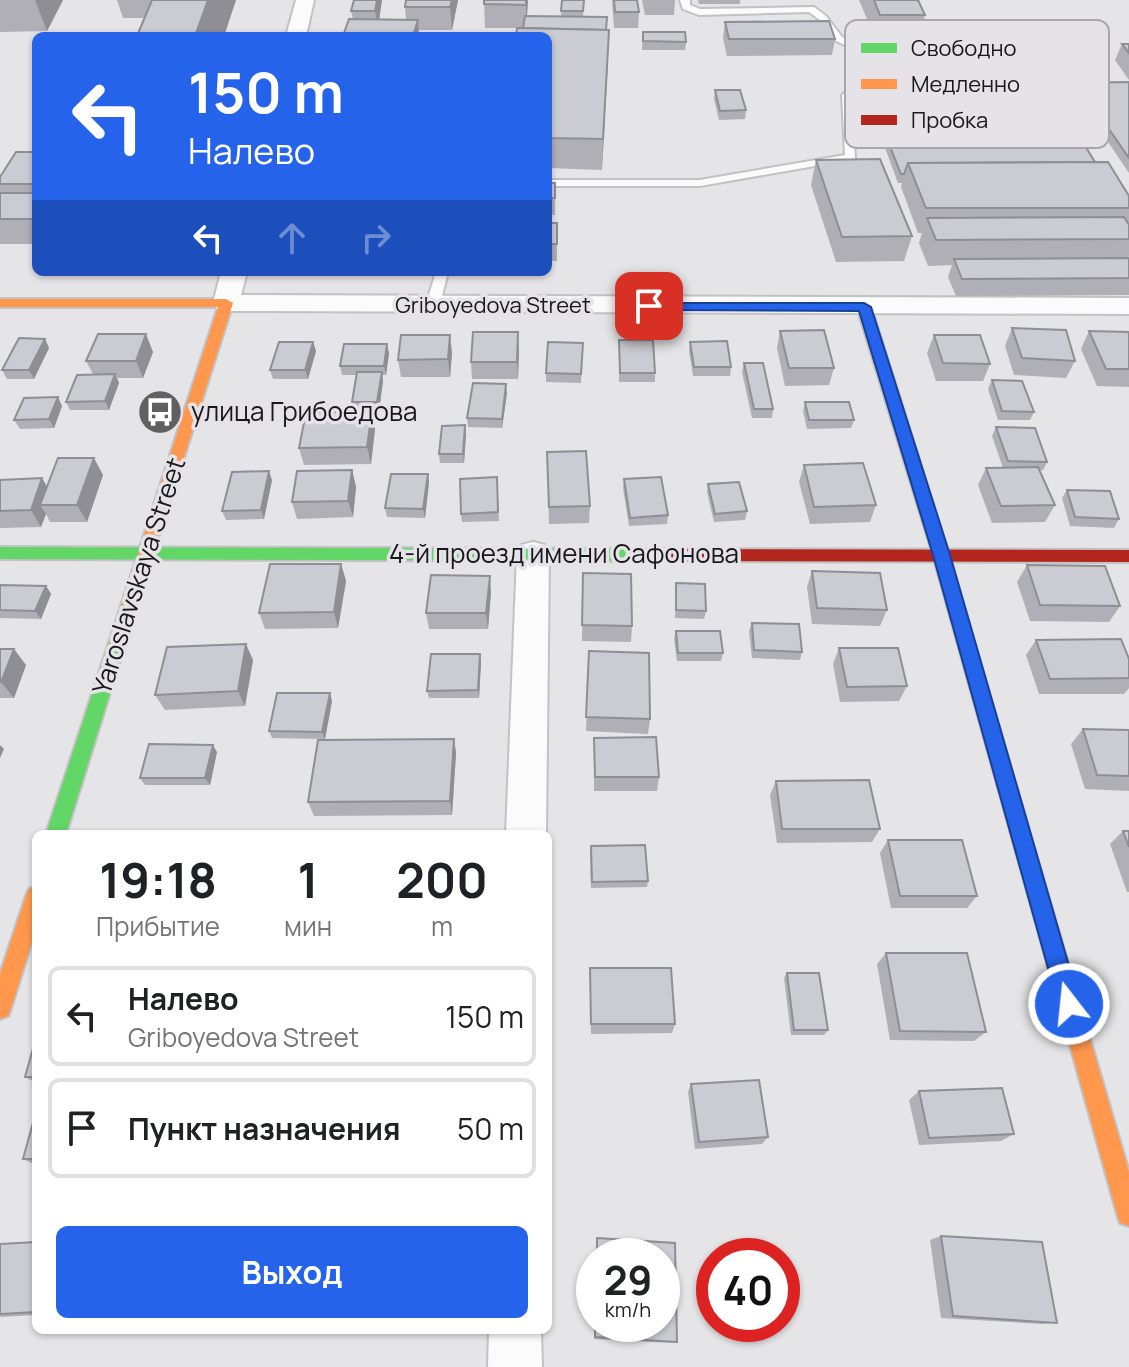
<!DOCTYPE html>
<html lang="ru">
<meta charset="utf-8">
<style>
body{margin:0;font-family:Manrope,sans-serif;background:#f6f6f6;color:#202124;height:100vh;display:flex;flex-direction:column;font-size:30px;white-space:nowrap}
*{box-sizing:border-box;margin:0}
p{font-size:26px;color:#757577}
.icon{flex:none;width:44px;height:44px;fill:none;stroke:currentColor;stroke-width:2;stroke-linecap:round;stroke-linejoin:round}
.map{position:relative;flex:1;overflow:hidden}
.side{position:absolute;left:32px;top:830px;width:520px;height:504px;display:flex;flex-direction:column;background:#fff;border-radius:12px;box-shadow:0 2px 6px #0004}
.side>*{flex:none}
.top-card{position:absolute;left:32px;top:32px;width:520px;height:244px;border-radius:12px;box-shadow:0 2px 6px #0004;background:#2563eb;color:#fff;overflow:hidden}
.speed{position:absolute;left:576px;top:1238px;display:flex;gap:16px;font-size:40px;font-weight:700;text-align:center}
.speed>*{display:grid;place-content:center;width:104px;height:104px;border-radius:50%;background:#fff;box-shadow:0 2px 6px #0004;line-height:1}
.speed small{font-size:20px;font-weight:400}
.speed .limit{border:12px solid #d22;background:#fff;color:#111}
.pin{position:absolute;display:grid;place-items:center;width:68px;height:68px;color:#fff;margin:-34px;border-radius:16px;box-shadow:0 4px 12px #0006}
.me{position:absolute;width:88px;margin:-44px;rotate:344deg;stroke-linejoin:round;filter:drop-shadow(0 0 6px #0008)}
.turn{display:flex;align-items:center;gap:28px;height:168px;padding:0 24px;font-size:36px}
.turn .icon{width:104px;height:104px;stroke-width:2.5}
.turn b{display:block;font-size:56px;line-height:68px}
.lanes{display:flex;align-items:center;height:76px;padding:0 24px;background:#0003;justify-content:center;gap:40px;direction:ltr}
.lanes .off{opacity:.35}
.eta{display:flex;justify-content:space-evenly;align-items:center;height:136px;text-align:center}
.eta b{font-size:48px;font-weight:700;line-height:56px}
.primary-button{display:flex;gap:16px;margin-top:auto;padding:16px 24px}
.primary-button a{flex:1;height:92px;border-radius:12px;background:#2563eb;color:#fff;font-size:32px;font-weight:700;line-height:92px;text-align:center}
ul{padding:0;list-style:none}
li{display:flex;align-items:center;gap:24px;height:100px;margin:0 16px 12px;padding:0 8px;border:4px solid #e0e0e0;border-radius:12px}
li div{flex:1}
li b{display:block;font-size:30px}
li em{font-style:normal}
.map>svg:first-child{display:block}
.lines{fill:none;stroke-linecap:round;stroke-linejoin:round}
.lane-casing{stroke:#c2c1c3;stroke-width:4}
.street-casing{stroke:#c2c1c3;stroke-width:4}
.fast-casing{stroke:#c2c1c3;stroke-width:4}
.slow-casing{stroke:#c2c1c3;stroke-width:4}
.jam-casing{stroke:#c2c1c3;stroke-width:4}
.lane{fill:#fbfbfb;fill-rule:evenodd}
.street{fill:#fbfbfb;fill-rule:evenodd}
.fast{fill:#63d668;fill-rule:evenodd}
.slow{fill:#ff974d;fill-rule:evenodd}
.jam{fill:#b3261e;fill-rule:evenodd}
.wall{fill:#afafb5}
.shaded-wall{fill:#8e8e94}
.building{fill:#cbcbd3;stroke:#8e8e94;stroke-width:2}
.route{fill:#2563eb;stroke:#184099;stroke-width:2}
.labels{text-anchor:middle;stroke-width:7;stroke-linejoin:round;paint-order:stroke}
.far-street-label{font-size:22px;fill:#18181a;stroke:#e5e3e8}
.poi-label{font-size:26px;fill:#18181a;stroke:#e5e3e8;text-anchor:start}
.street-label{font-size:26px;fill:#18181a;stroke:#e5e3e8}
.key{fill:#e5e3e8;stroke:#a8a6aa;stroke-width:2}
.key-label{font-size:22px;fill:#18181a}
</style>
<div class="map">
<svg width="1129" height="1367" viewBox="0 0 1129 1367">
<rect width="100%" height="100%" fill="#e5e4e7"/>
<g class="lines">
<g class="lane-casing">
<g id="lane">
<path d="M680,0H690V5L700,9L814,7L826,16L842,37L869,49L871,80L852,96L855,159L700,186H548V180H700L845,155L842,95L861,79L860,52L836,41L820,20L809,12L699,15L683,9Z"/>
<path d="M436,272H448L440,304L433,308L426,304Z"/>
</g>
</g>
<g class="street-casing">
<g id="street">
<path d="M296,0H314L306,36H286Z"/>
<path d="M221,272H247L241,295L1129,298V314L226,311L217,309L213,303Z"/>
<path d="M533,542L545,545L549,554L546,834H506L517,554L521,545Z"/>
<path d="M489,1330H541L542,1367H488Z"/>
</g>
</g>
<g class="fast-casing">
<g id="fast">
<path d="M864,303L871,307L949,555L1052,909L1049,916L1042,919L1035,916L1032,909L933,555L857,307Z"/>
<path d="M0,547L637,549L645,555L637,561L0,559Z"/>
<path d="M130,596L138,603L66,834H46L122,603Z"/>
</g>
</g>
<g class="slow-casing">
<g id="slow">
<path d="M0,299H226L233,303L136,608H124L122,603L218,307H0Z"/>
<path d="M36,886V929L11,1008L8,1016L0,1019V974L26,896L29,889Z"/>
<path d="M1042,899L1049,902L1052,909L1129,1172V1226L1120,1223L1117,1214L1032,909L1035,902Z"/>
</g>
</g>
<g class="jam-casing">
<path id="jam" d="M637,549L1129,550V562L637,561L629,555Z"/>
</g>
<use href="#lane" class="lane"/>
<use href="#street" class="street"/>
<use href="#fast" class="fast"/>
<use href="#slow" class="slow"/>
<use href="#jam" class="jam"/>
</g>
<g class="wall">
<path d="M0,0H63L47,31L0,32Z"/>
<path d="M117,0H236L224,36H137L145,18H123Z"/>
<path d="M354,0H382L379,20H406L405,7L406,0H458L452,30H419L353,19L351,11Z"/>
<path d="M484,0H528L527,16L561,17L562,0H584L583,17L606,30L608,59L602,170L548,168V36L523,28H485Z"/>
<path d="M612,0H637L639,12L638,28H614Z"/>
<path d="M642,0H675L674,15H645Z"/>
<path d="M698,0H740V4H699Z"/>
<path d="M859,0H918L925,15L919,38H875Z"/>
<path d="M725,22L835,39L832,55L727,56L723,38Z"/>
<path d="M643,32L686,42L685,50H642Z"/>
<path d="M934,38L1028,65L1022,82H942L930,54Z"/>
<path d="M1122,44H1129V80L1115,60Z"/>
<path d="M1129,82V173L1074,91L1077,83Z"/>
<path d="M715,90L746,110L745,119L719,120L714,99Z"/>
<path d="M873,91L1065,112L1059,128L1129,196V256L1128,258H1129V295L956,296L948,277L952,265L928,266L919,243L922,233H918L901,187L902,183H898L881,137V135H873L867,115Z"/>
<path d="M36,152V244H0V177Z"/>
<path d="M816,160L912,236L904,261L836,262L811,185Z"/>
<rect x="548" y="183" width="7" height="32"/>
<rect x="548" y="223" width="9" height="38"/>
<path d="M1012,328L1075,361L1066,378L1014,375L1005,346Z"/>
<path d="M780,331L834,368L829,385L785,386L777,348Z"/>
<path d="M1089,331L1129,332V387L1097,386L1081,349Z"/>
<path d="M934,335L990,364L983,381H936L927,353Z"/>
<path d="M45,339L49,348L34,379H7L2,370Z"/>
<path d="M619,340L655,373V382H619Z"/>
<path d="M313,342L316,351L308,379H273L270,370Z"/>
<path d="M690,342L731,367L730,376H693L689,351Z"/>
<path d="M583,343L581,383L546,382V373Z"/>
<path d="M519,350L518,379H472L471,362Z"/>
<path d="M153,352L143,378H117L119,383L109,410H70L66,402L93,374L86,361Z"/>
<path d="M389,353L386,375H382L383,381L379,411H354L352,402L357,375H342L340,366Z"/>
<path d="M452,353L450,377H401L398,360Z"/>
<path d="M744,363L773,409L772,418H752L742,372Z"/>
<path d="M992,380L1034,412L1030,420H998L988,389Z"/>
<path d="M507,393L502,428L468,427L467,418Z"/>
<path d="M805,402L854,420L851,428L807,429L803,411Z"/>
<path d="M62,406L54,428L20,429L14,420Z"/>
<path d="M372,411L375,429L371,464L304,465L299,448Z"/>
<path d="M465,425L466,434L464,463H440L439,454Z"/>
<path d="M996,427L1047,462L1043,470H1039L1055,505L1045,522L992,523L978,485L986,468H1003L992,436Z"/>
<path d="M547,452L590,506L589,523L549,524Z"/>
<path d="M804,465L876,505L870,522L810,524L799,482Z"/>
<path d="M352,470L356,487L353,517L297,519L292,502Z"/>
<path d="M428,474L429,482L425,518L387,517L385,508Z"/>
<path d="M103,475L87,522H50L46,514L41,527L0,528V480L47,487Z"/>
<path d="M497,477L499,521L462,522L461,514Z"/>
<path d="M624,479L668,515L667,524L629,526L623,488Z"/>
<path d="M272,480L264,519L226,520L222,511Z"/>
<path d="M708,484L747,511L745,520L714,522L707,492Z"/>
<path d="M1067,490L1119,519L1114,528L1070,526L1062,498Z"/>
<path d="M341,564L346,581L338,628L265,629L259,613Z"/>
<path d="M1027,565L1120,606L1109,622L1030,621L1017,582Z"/>
<path d="M812,571L887,610L880,626L812,624L807,587Z"/>
<path d="M583,573L632,626L631,642L582,641Z"/>
<path d="M676,583L706,611L704,619L675,618Z"/>
<path d="M0,585L46,586L51,594L41,619L0,618Z"/>
<path d="M491,592L488,629H429L426,613Z"/>
<path d="M752,623L802,652L800,660L752,658L749,631Z"/>
<path d="M676,631L723,653L721,661H677L674,639Z"/>
<path d="M1036,640L1129,659V688L1124,694H1039L1026,655Z"/>
<path d="M839,648L907,686L899,701L840,702L833,664Z"/>
<path d="M0,649L26,665L14,698H0Z"/>
<path d="M589,651L650,719L648,734L586,731Z"/>
<path d="M253,660L245,706L165,710L155,695Z"/>
<path d="M481,662L479,698H429L427,691Z"/>
<path d="M332,701L325,739L272,738L269,731Z"/>
<path d="M1083,729L1129,730V791L1085,789L1071,744Z"/>
<path d="M594,738L659,777L657,791H594Z"/>
<path d="M454,739L456,753L452,815L314,816L308,802Z"/>
<path d="M217,752L210,785H145L140,778Z"/>
<path d="M776,781L880,829L872,842L777,843L770,795Z"/>
<path d="M1123,831H1129V892H1127L1110,844Z"/>
<path d="M888,840L977,896L967,908H891L880,853Z"/>
<path d="M590,853L648,881L647,887L591,888Z"/>
<path d="M886,953L986,1032L974,1041L890,1040L877,964Z"/>
<path d="M590,968L675,1024L672,1033L591,1034Z"/>
<path d="M787,973L828,1030L824,1035H791L784,978Z"/>
<path d="M36,1038V1083L25,1077Z"/>
<path d="M691,1084L768,1137L762,1144L695,1149L688,1092Z"/>
<path d="M919,1091L1014,1134L1001,1141L919,1145L909,1100Z"/>
<path d="M36,1112V1165L23,1159Z"/>
<path d="M941,1236L1057,1323L1042,1324L941,1318L930,1240Z"/>
<path d="M597,1238L675,1243L677,1342L673,1343L594,1339V1324H662V1256H596Z"/>
<path d="M36,1242V1315L0,1317V1244Z"/>
</g>
<g class="shaded-wall">
<path d="M35,0H63L47,31Z"/>
<path d="M208,0H236L224,36H195Z"/>
<path d="M377,0H382L378,27L375,11Z"/>
<path d="M452,0H458L452,30L450,7Z"/>
<path d="M526,0H528L526,28Z"/>
<path d="M418,20L419,36H413Z"/>
<path d="M609,30L608,59L602,170L603,139Z"/>
<path d="M518,332L519,350L518,379L517,362Z"/>
<path d="M146,334L153,352L143,378L136,361Z"/>
<path d="M450,335L452,353L450,377L448,359Z"/>
<path d="M45,339L49,348L34,379L29,370Z"/>
<path d="M313,342L316,351L308,379L305,370Z"/>
<path d="M387,344L389,353L386,375L384,366Z"/>
<path d="M382,372L383,381L379,411L377,402Z"/>
<path d="M115,374L119,383L109,410L105,401Z"/>
<path d="M506,384L507,393L502,428V419Z"/>
<path d="M58,397L62,406L54,428L49,419Z"/>
<path d="M372,411L375,429L371,464L367,447Z"/>
<path d="M465,425L466,434L464,463L463,454Z"/>
<path d="M94,458L103,475L87,522L77,505Z"/>
<path d="M352,470L356,487L353,517L348,501Z"/>
<path d="M269,471L272,480L264,519L261,510Z"/>
<path d="M428,474L429,482L425,518L423,509Z"/>
<path d="M42,478L52,495L40,505L46,514L41,527L31,510Z"/>
<path d="M341,564L346,581L338,628L334,612Z"/>
<path d="M490,576L491,592L488,629L486,613Z"/>
<path d="M46,586L51,594L41,619L35,611Z"/>
<path d="M246,644L253,660L245,706L238,691Z"/>
<path d="M14,649L26,665L14,698L1,682Z"/>
<path d="M480,654L481,662L479,698L478,690Z"/>
<path d="M330,693L332,701L325,739L322,732Z"/>
<path d="M454,739L456,753L452,815L450,801Z"/>
<path d="M0,745L4,749L0,758Z"/>
<path d="M213,745L217,752L210,785L205,778Z"/>
</g>
<g class="building">
<path d="M152,0H208L195,36H137Z"/>
<path d="M354,0H377L375,11H351Z"/>
<path d="M406,0H452L450,7H405Z"/>
<path d="M484,0H526V5L484,4Z"/>
<path d="M562,0H584L583,11H561Z"/>
<path d="M614,0H637L639,12H615Z"/>
<path d="M874,0H918L925,15H880Z"/>
<path d="M525,16L607,17L606,30L523,28Z"/>
<path d="M349,19L418,20L413,36H343Z"/>
<path d="M829,21L835,39H729L725,22Z"/>
<path d="M517,28L609,30L603,139L548,138V36H516Z"/>
<path d="M643,32H685L686,42L643,41Z"/>
<path d="M1122,44H1129V53Z"/>
<path d="M1129,82V158L1077,83Z"/>
<path d="M715,90H740L746,110L720,111Z"/>
<path d="M1074,128L1095,162L908,163L904,174H901L883,129Z"/>
<path d="M16,152H36V184H0V177Z"/>
<path d="M880,159L912,236L842,237L816,160Z"/>
<path d="M1108,162L1129,196V208H926L908,163Z"/>
<rect x="548" y="183" width="7" height="15"/>
<rect x="0" y="193" width="36" height="26"/>
<path d="M1124,217L1129,225V239L936,240L927,218Z"/>
<rect x="548" y="223" width="9" height="21"/>
<path d="M1129,258V278L962,279L954,259Z"/>
<path d="M1012,328L1066,330L1075,361L1022,358Z"/>
<path d="M824,330L834,368H789L780,331Z"/>
<path d="M1089,331L1129,332V369H1106Z"/>
<path d="M473,332H518L517,362H471Z"/>
<path d="M98,334H146L136,361H86Z"/>
<path d="M401,335H450L448,359L398,360Z"/>
<path d="M934,335H980L990,364L943,363Z"/>
<path d="M19,338L45,339L29,370H2Z"/>
<path d="M619,340H653L655,373H620Z"/>
<path d="M727,341L731,367H694L690,342Z"/>
<path d="M279,342H313L305,370H270Z"/>
<path d="M548,342L583,343L581,374L546,373Z"/>
<path d="M344,344H387L384,366H340Z"/>
<path d="M744,363H763L773,409H754Z"/>
<path d="M357,372H382L377,402H352Z"/>
<path d="M115,374L105,401L66,402L77,375Z"/>
<path d="M992,380L1022,381L1034,412L1002,411Z"/>
<path d="M473,383L506,384L502,419L467,418Z"/>
<path d="M58,397L49,419L14,420L24,398Z"/>
<path d="M805,402H849L854,420H809Z"/>
<path d="M372,411L367,447L299,448L306,412Z"/>
<path d="M465,425L463,454H439L442,426Z"/>
<path d="M996,427L1035,428L1047,462L1008,461Z"/>
<path d="M586,451L590,506L549,507L547,452Z"/>
<path d="M58,458H94L77,505H40Z"/>
<path d="M863,463L876,505L814,507L804,465Z"/>
<path d="M1038,467L1055,505L1001,506L986,468Z"/>
<path d="M352,470L348,501L292,502L297,471Z"/>
<path d="M269,471L261,510L222,511L232,472Z"/>
<path d="M391,474H428L423,509L385,508Z"/>
<path d="M497,477L498,512L461,514L460,479Z"/>
<path d="M661,477L668,515L630,518L624,479Z"/>
<path d="M42,478L31,510L0,511V480Z"/>
<path d="M739,482L747,511L715,514L708,484Z"/>
<path d="M1067,490L1110,491L1119,519L1075,517Z"/>
<path d="M270,564H341L334,612L259,613Z"/>
<path d="M1027,565L1105,566L1120,606L1040,605Z"/>
<path d="M812,571L880,573L887,610L817,608Z"/>
<path d="M583,573L631,574L632,626L582,625Z"/>
<path d="M431,575L490,576L486,613H426Z"/>
<path d="M676,583L705,584L706,611L676,610Z"/>
<path d="M0,585L46,586L35,611L0,610Z"/>
<path d="M752,623L799,624L802,652L754,650Z"/>
<path d="M676,631H720L723,653H678Z"/>
<path d="M1121,639L1129,659V678L1050,679L1036,640Z"/>
<path d="M246,644L238,691L155,695L167,647Z"/>
<path d="M839,648H898L907,686L847,687Z"/>
<path d="M0,649H14L1,682H0Z"/>
<path d="M589,651L649,653L650,719L586,717Z"/>
<path d="M431,654H480L478,690L427,691Z"/>
<path d="M277,693H330L322,732L269,731Z"/>
<path d="M1083,729L1129,730V776L1097,775Z"/>
<path d="M656,737L659,777H595L594,738Z"/>
<path d="M454,739L450,801L308,802L318,740Z"/>
<path d="M149,744L213,745L205,778H140Z"/>
<path d="M869,780L880,829H782L776,781Z"/>
<path d="M1123,831H1129V847Z"/>
<path d="M888,840H962L977,896H900Z"/>
<path d="M645,845L648,881L592,882L591,846Z"/>
<path d="M886,953H967L986,1032L900,1031Z"/>
<path d="M590,968H671L675,1024H591Z"/>
<path d="M787,973H819L828,1030H794Z"/>
<path d="M36,1038V1077H25Z"/>
<path d="M759,1080L768,1137L699,1142L691,1084Z"/>
<path d="M1002,1088L1014,1134L929,1138L919,1091Z"/>
<path d="M36,1112V1159H23Z"/>
<path d="M941,1236L1042,1242L1057,1323L953,1316Z"/>
<path d="M597,1238L675,1243L677,1342L595,1337V1324H662V1256H597Z"/>
<path d="M36,1242V1312L0,1314V1244Z"/>
</g>
<path class="route" d="M644,303H864L871,307L950,555L1080,1004L1077,1012L1069,1016L1061,1012L1058,1004L933,555L859,311L649,310L644,309Z"/>
<defs>
<g id="bus-disc" transform="scale(2.3)"><circle r="9.5" fill="#605f62" stroke="#e5e3e8"/><path d="M-5-6H5V4H4V6H2V4H-2V6H-4V4H-5ZM-3.5-4V0h7V-4ZM-3.5 1.2v1.5H-2V1.2ZM2 1.2v1.5H3.5V1.2Z" fill="#fff"/></g>
</defs>
<g fill-rule="evenodd">
<use href="#bus-disc" x="160" y="412"/>
</g>
<g class="labels">
<g class="far-street-label">
<text x="493" y="313">Griboyedova Street</text>
</g>
<g class="poi-label">
<text x="191" y="421">улица Грибоедова</text>
</g>
<g class="street-label">
<text x="564" y="563">4-й проезд имени Сафонова</text>
<text transform="translate(139 576) rotate(-72)" y="9">Yaroslavskaya Street</text>
</g>
</g>
<rect x="845" y="20" width="264" height="128" rx="12" class="key"/>
<rect x="861" y="43" width="36" height="10" fill="#63d668"/>
<rect x="861" y="79" width="36" height="10" fill="#ff974d"/>
<rect x="861" y="115" width="36" height="10" fill="#b3261e"/>
<g class="key-label">
<text x="911" y="56">Свободно</text>
<text x="911" y="92">Медленно</text>
<text x="911" y="128">Пробка</text>
</g>
</svg>
<div class="speed"><div>29<small>km/h</small></div><div class="limit">40</div></div>
<div class="pin" style="left:649px;top:306px;background:#d93025"><svg class="icon" aria-label="arrive" viewBox="0 0 24 24"><path d="M6 21V4h12l-3 4 3 4H6"/></svg></div>
<svg class="me" style="left:1069px;top:1004px" viewBox="-20 -20 40 40"><circle r="17" fill="#2563eb" stroke="#fff" stroke-width="3"/><path d="M0-11L8 9 0 5-8 9z" fill="#fff"/></svg>
<div class="top-card">
<div class="turn"><svg class="icon" aria-label="left" viewBox="0 0 24 24"><path d="M17 20v-9H6M10 6l-5 5 5 5"/></svg><div><b>150 m</b>Налево</div></div>
<div class="lanes"><svg class="icon" aria-label="left" viewBox="0 0 24 24"><path d="M17 20v-9H6M10 6l-5 5 5 5"/></svg><svg class="icon off" aria-label="ahead" viewBox="0 0 24 24"><path d="M12 20V5M6 11l6-6 6 6"/></svg><svg class="icon off" aria-label="right" viewBox="0 0 24 24"><path d="M7 20v-9h11M14 6l5 5-5 5"/></svg></div>
</div>
<section class="side">
<div class="eta">
<div><b>19:18</b><p>Прибытие</p></div>
<div><b>1</b><p>мин</p></div>
<div><b>200</b><p>m</p></div>
</div>
<ul>
<li><svg class="icon" aria-label="left" viewBox="0 0 24 24"><path d="M17 20v-9H6M10 6l-5 5 5 5"/></svg><div><b>Налево</b><p>Griboyedova Street</p></div><em>150 m</em></li>
<li><svg class="icon" aria-label="arrive" viewBox="0 0 24 24"><path d="M6 21V4h12l-3 4 3 4H6"/></svg><div><b>Пункт назначения</b></div><em>50 m</em></li>
</ul>
<div class="primary-button"><a>Выход</a></div>
</section>
</div>
